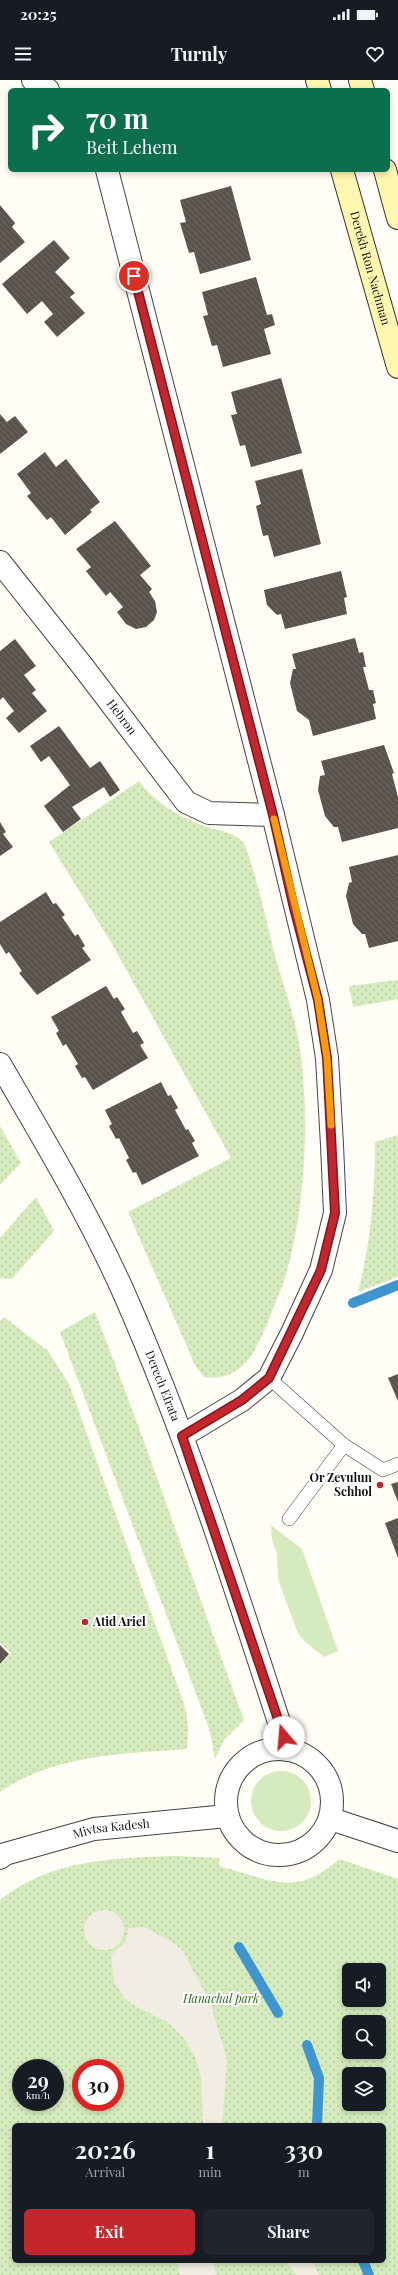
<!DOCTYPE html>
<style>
body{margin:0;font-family:"Playfair Display",serif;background:#20242c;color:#f1f3f6;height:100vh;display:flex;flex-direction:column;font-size:15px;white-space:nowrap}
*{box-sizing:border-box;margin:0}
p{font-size:13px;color:#9ea1a6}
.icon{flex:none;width:22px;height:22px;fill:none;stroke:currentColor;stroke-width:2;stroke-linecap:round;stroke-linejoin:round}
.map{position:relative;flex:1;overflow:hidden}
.drawer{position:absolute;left:12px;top:2043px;width:374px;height:140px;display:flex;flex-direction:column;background:#171b24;border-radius:6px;box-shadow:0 2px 6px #0003}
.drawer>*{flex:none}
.guide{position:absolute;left:8px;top:8px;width:382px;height:84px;border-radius:6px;box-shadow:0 2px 6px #0003;background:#0b6e4f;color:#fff;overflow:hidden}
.buttons{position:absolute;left:342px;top:1883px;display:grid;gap:8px}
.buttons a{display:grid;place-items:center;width:44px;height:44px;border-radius:6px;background:#171b24;box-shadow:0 2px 6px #0003;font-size:20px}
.speed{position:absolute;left:12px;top:1979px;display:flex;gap:8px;font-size:20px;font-weight:700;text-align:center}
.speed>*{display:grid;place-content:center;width:52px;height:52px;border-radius:50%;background:#171b24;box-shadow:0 2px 6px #0003;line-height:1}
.speed small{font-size:10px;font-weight:400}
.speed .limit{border:6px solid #d22;background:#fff;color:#111}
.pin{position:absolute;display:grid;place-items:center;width:34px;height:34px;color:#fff;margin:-17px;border:2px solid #fff;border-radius:50%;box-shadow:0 1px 4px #0007}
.me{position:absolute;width:44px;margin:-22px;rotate:342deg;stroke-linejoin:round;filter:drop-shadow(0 0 3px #0008)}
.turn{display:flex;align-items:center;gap:14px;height:84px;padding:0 12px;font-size:18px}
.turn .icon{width:52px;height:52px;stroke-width:2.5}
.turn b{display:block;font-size:28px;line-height:34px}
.eta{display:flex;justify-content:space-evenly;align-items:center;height:68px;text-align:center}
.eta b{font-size:24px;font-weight:700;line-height:28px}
.cta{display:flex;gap:8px;margin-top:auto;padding:8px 12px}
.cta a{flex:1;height:46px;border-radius:6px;background:#c4262e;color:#fff;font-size:16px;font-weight:700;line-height:46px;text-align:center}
.cta a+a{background:#20242c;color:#f1f3f6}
.status{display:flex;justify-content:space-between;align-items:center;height:28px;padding:0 20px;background:#171b24;direction:ltr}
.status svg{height:11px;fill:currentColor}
header{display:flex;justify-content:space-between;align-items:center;height:52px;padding:0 12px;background:#171b24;font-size:18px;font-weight:700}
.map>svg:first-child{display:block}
.grass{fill:url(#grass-dots);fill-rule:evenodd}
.garden{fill:#d5ebbd}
.plaza{fill:#f1ede2}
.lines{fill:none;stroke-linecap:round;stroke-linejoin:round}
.stream{stroke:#3f96cf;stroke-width:10}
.building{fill:url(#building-back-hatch)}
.service-casing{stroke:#444;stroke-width:14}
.minor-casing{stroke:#444;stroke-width:24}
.secondary-casing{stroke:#333;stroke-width:24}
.service{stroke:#fff;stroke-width:13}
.minor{stroke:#fff;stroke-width:22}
.secondary{stroke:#fff6b0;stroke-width:22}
.route-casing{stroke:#7f191e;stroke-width:10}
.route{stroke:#c4262e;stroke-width:7}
.slow{stroke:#f59e0b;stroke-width:7}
.poi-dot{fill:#c4262e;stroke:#fff;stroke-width:1.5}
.labels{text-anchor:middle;stroke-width:4;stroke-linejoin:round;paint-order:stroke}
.street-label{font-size:12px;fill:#111;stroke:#fff}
.poi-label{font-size:12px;font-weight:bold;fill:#111;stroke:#fff;text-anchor:end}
.park-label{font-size:12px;font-style:italic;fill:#2f6b1f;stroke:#fff}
</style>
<div class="status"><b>20:25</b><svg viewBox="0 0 49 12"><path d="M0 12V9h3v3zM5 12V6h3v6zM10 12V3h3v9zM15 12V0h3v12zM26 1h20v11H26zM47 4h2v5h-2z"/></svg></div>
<header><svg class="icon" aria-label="menu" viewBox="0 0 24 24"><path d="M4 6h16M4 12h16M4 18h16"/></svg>Turnly<svg class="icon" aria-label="heart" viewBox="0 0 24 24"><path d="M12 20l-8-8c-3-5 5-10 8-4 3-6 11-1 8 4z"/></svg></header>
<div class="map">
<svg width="398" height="2195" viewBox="0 0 398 2195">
<defs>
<pattern id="grass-dots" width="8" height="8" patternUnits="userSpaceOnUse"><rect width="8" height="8" fill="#d5ebbd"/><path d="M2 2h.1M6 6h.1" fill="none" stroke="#b6c8a1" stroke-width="1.8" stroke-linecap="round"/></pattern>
<pattern id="building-back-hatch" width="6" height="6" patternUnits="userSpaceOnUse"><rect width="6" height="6" fill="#5a524d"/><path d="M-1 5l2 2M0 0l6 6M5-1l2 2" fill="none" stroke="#6d6662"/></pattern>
</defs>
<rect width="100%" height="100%" fill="#fffdf5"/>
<g class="grass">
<path d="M139,701C154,722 178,736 201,745C216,751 236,751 245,765C258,801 266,839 275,876C283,904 294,934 299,963C310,1032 306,1123 287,1191C283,1207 275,1223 269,1239C257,1269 243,1303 204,1297L195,1285L128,1132L231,1078L112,864L49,762Z"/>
<path d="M398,900V919L353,927L349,906Z"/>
<path d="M0,1046L21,1083L0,1105Z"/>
<path d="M398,1055V1197L358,1212C371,1161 375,1115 375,1062Z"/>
<path d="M36,1117L54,1151L12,1199L0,1198V1158Z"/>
<path d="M95,1232C148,1367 194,1504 244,1640L224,1660L215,1679L210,1651L60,1252Z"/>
<path d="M4,1237L48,1271L69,1304L185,1627L188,1648L187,1669C122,1674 56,1674 0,1712V1585L11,1573L0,1563V1241Z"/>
<path d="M176,1776L220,1778L219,1786C268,1798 294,1820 339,1779L398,1799V2195H0V1820C51,1779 114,1778 176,1776ZM349,1890H379V1920H349ZM349,1942H379V1972H349ZM21,1988H55V2022H21ZM81,1988H115V2022H81ZM349,1994H379V2024H349ZM14,2045H384V2181H14Z"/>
</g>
<g class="garden">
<path d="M271,1445L302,1469L338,1571L324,1577L304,1561L297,1551L278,1499L277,1474L272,1460Z"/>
<circle cx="281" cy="1721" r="30"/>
</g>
<g class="plaza">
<circle cx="104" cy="1850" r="20"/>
<path d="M144,1847L174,1863L183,1871L211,1925L227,1980L222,2045H203L201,1998L195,1977L183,1957L169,1943L137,1927L125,1919L114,1902L111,1875L125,1863L129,1848Z"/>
<path d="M177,2181H213L216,2195H180Z"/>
<path d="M285,2181H313L319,2195H297Z"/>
</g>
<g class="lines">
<g class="stream">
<path d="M353,1223L398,1205"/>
<path d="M239,1867L278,1933"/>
<path d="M307,1965L319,1998L317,2045"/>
<path d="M363,2181L369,2195"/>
</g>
</g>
<g class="building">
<path d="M231,106L251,180L200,194L194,172L189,173L180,143L186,142L180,120Z"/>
<path d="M0,125L15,143L12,147L25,162L0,183Z"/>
<path d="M54,160L70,178L55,192L75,213L70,217L85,233L57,257L44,242L53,234L42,221L27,234L2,204Z"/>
<path d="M256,197L267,235L272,234L275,245L264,249L271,274L223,287L217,265L212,266L203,236L208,235L202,212Z"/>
<path d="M281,298L302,373L251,387L245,365L240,366L231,335L237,334L231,312Z"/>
<path d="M0,334L7,342L15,336L28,352L0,374Z"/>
<path d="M45,372L56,387L66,379L100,422L90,430L92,432L65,455L51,437L47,440L27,416L31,413L17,394Z"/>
<path d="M302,389L321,464L274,477L268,455L263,456L256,426L261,424L255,401Z"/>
<path d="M115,441L151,486L140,495L152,509L149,512L155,521L157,532L154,540L146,547L136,549L126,544L117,532L123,527L110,512L106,516L86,491L91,487L76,469Z"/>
<path d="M341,491L347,517L344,518L347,534L285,549L281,534L277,535L267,525L264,510Z"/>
<path d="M355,558L359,573L363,572L366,587H363L369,610H373L376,623L373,624L376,639L313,656L309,640L297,631L290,603L293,589H296L292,574Z"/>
<path d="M15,559L36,586L24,595L36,610L32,613L47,631L19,653L6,638L14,631L3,617L0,620V571Z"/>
<path d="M59,646L90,688L100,681L120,710L110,717L104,707L72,727L81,739L63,752L44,726L70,705L49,676L41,682L30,666Z"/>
<path d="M384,665L394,693L392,694L398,717V748L342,762L338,747H334L325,736L318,710L320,696L325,695L321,681Z"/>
<path d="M0,742L6,752L3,754L13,767L0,776Z"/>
<path d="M398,775V861L369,868L365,854H362L353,844L346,816L349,803L352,802L349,787Z"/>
<path d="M46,812L53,824L56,823L65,835L62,837L75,856L78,854L85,866L82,868L91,880L37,915L19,893L22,891L9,872L6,874L0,864V842Z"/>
<path d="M106,906L114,919L117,917L125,929L121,932L133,953L137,951L144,963L140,965L148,978L93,1010L85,997L82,998L75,986L78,984L66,964L63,966L56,953L59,951L51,937Z"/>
<path d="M161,1002L168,1016L171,1015L178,1028L175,1030L186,1050L188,1049L195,1061L192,1063L199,1076L142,1105L136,1092L133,1093L126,1080L129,1078L119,1058L116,1059L109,1046L112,1044L105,1030Z"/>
<path d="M398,1294V1321L388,1298Z"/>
<path d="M398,1402V1422L391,1404Z"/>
<path d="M398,1438V1478L385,1443Z"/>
<path d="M0,1565L9,1574L0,1584Z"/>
</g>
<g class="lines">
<g class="service-casing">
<g id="service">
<path d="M269,1298L344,1365L383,1390L398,1384"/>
<path d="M289,1439L344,1365"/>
</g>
</g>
<g class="minor-casing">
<g id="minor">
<path d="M33,0L48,10"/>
<path d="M107,90L273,735L318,920L327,978L332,1065L335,1133L321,1190L292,1253L269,1298L242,1320L182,1356"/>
<path id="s1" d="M0,482L84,588L186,722L209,733L273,735"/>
<path id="s2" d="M0,984C43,1058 88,1133 123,1211C189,1360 238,1516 288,1670"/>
<circle cx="279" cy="1722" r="53"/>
<path d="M331,1739L398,1761"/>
<path id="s3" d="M0,1778L5,1774L94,1749L227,1736"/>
</g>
</g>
<g class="secondary-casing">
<g id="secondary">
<path d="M317,0L320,10"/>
<path d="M360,0L363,10"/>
<path id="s4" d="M342,90L398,287"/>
<path d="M385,90L398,138"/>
</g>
</g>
<use href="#service" class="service"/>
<use href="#minor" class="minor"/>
<use href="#secondary" class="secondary"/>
</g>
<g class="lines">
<g class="route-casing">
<path id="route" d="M134,196L273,735L293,824L318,920L327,978L335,1133L321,1190L269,1298L242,1320L182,1356L284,1657"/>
</g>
<use href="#route" class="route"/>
<path class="slow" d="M274,739L318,920L327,978L331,1045"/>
</g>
<g class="poi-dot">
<circle cx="380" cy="1405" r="4"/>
<circle cx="85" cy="1542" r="4"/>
</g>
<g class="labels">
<g class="street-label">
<text dy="4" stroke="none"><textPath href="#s4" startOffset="102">Derekh Ron Nachman</textPath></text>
<text dy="4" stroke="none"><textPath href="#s1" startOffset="197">Hebron</textPath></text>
<text dy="4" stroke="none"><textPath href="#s2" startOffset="361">Derech Efrata</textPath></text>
<text dy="4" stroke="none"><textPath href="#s3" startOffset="116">Mivtsa Kadesh</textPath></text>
</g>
<g class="poi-label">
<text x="372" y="1402">Or Zevulun<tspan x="372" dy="14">Schhol</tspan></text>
<text x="93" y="1546" text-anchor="start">Atid Ariel</text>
</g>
<g class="park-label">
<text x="221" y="1923">Hanachal park</text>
</g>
</g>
</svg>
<div class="buttons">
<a><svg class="icon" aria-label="sound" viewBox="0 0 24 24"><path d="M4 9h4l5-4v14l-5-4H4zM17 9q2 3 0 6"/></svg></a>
<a><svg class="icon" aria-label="search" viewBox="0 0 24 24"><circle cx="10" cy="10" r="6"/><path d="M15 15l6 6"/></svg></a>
<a><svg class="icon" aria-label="layers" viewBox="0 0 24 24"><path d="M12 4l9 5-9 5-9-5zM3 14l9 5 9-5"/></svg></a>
</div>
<div class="speed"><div>29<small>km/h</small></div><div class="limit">30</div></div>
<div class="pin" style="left:134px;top:196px;background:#d93025"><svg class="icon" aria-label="arrive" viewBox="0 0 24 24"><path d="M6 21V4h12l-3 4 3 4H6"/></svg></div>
<svg class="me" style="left:284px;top:1657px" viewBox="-20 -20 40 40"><circle r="19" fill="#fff"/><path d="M0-13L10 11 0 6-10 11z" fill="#c4262e"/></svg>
<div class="guide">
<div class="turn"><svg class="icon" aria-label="right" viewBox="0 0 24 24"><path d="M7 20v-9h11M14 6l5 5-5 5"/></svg><div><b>70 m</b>Beit Lehem</div></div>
</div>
<section class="drawer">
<div class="eta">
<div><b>20:26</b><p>Arrival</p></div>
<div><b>1</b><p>min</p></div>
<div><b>330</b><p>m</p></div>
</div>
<div class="cta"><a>Exit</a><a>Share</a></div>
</section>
</div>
